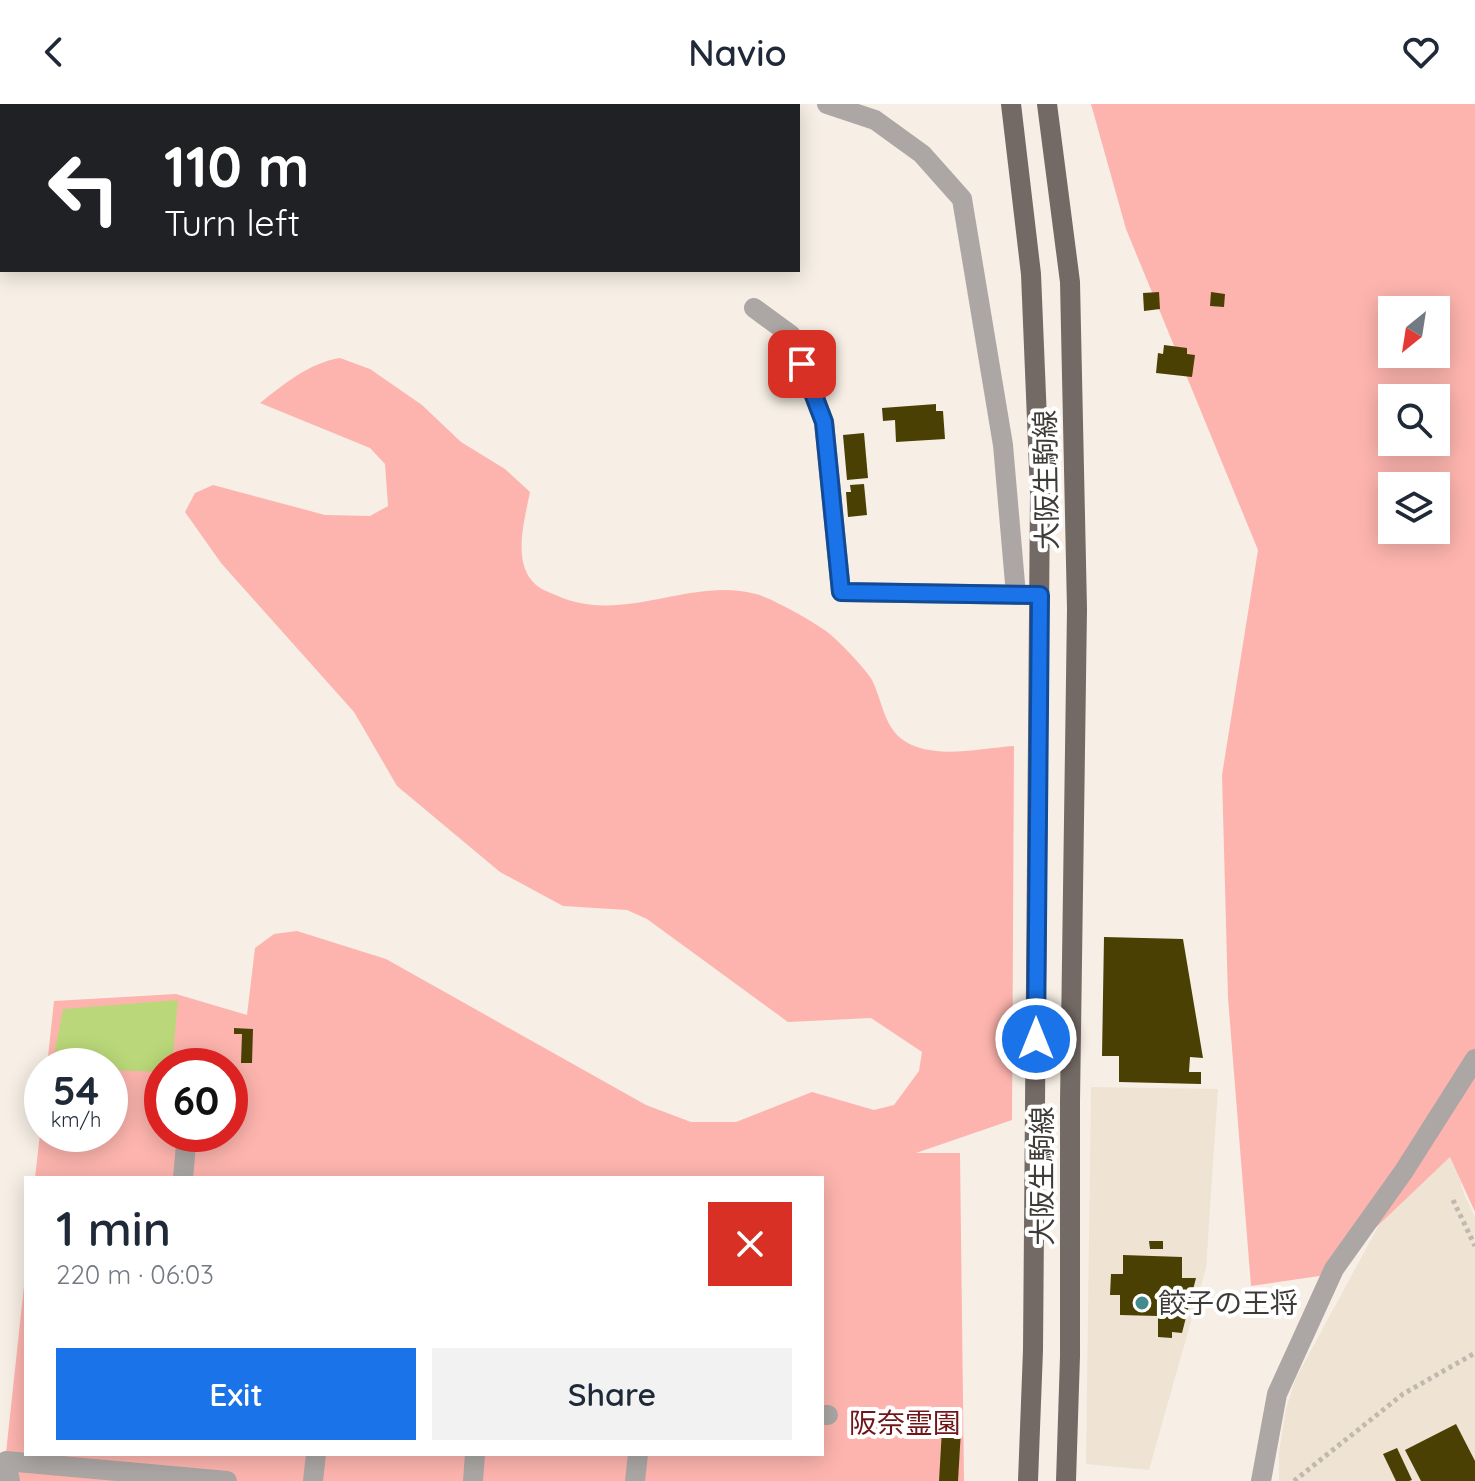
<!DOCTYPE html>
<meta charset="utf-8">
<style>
body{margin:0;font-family:Quicksand,"Noto Sans JP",sans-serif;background:#f2f2f3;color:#1f2937;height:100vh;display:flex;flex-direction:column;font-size:30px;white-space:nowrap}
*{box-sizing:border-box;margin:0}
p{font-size:26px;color:#747a83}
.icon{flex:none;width:44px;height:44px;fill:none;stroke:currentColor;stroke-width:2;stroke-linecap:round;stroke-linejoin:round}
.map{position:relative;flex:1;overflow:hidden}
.drawer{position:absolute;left:24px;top:1072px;width:800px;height:280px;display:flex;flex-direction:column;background:#fff;border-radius:0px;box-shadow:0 4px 20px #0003}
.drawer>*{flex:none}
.banner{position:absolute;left:0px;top:0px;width:800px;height:168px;box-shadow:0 4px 20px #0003;background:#202124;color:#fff;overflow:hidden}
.needle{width:52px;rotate:210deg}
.tools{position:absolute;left:1378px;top:192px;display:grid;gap:16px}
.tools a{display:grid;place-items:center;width:72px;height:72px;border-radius:0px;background:#fff;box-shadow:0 4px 20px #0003;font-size:40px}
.speed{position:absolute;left:24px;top:944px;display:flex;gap:16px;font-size:40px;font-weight:700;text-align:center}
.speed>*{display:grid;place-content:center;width:104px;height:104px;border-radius:50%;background:#fff;box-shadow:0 4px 20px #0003;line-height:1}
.speed small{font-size:20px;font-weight:400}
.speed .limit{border:12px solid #d22;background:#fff;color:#111}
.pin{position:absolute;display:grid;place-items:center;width:68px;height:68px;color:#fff;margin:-34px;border-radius:16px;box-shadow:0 4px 12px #0006}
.me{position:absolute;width:88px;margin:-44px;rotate:0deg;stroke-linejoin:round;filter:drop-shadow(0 0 6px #0008)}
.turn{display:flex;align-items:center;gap:28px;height:168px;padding:0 32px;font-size:36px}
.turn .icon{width:104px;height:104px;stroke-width:2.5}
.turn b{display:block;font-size:56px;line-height:68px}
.round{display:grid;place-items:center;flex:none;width:84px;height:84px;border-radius:0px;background:#f2f2f3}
.summary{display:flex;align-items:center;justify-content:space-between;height:136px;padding:0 32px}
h1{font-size:48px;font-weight:600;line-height:60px}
.primary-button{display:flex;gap:16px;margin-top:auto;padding:16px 32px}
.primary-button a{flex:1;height:92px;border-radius:0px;background:#1a73e8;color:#fff;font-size:32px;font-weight:600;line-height:92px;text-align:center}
.primary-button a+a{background:#f2f2f3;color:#1f2937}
header{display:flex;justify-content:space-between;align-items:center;height:104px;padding:0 32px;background:#fff;font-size:36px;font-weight:600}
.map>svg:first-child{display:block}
.built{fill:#efe3d3}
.green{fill:#fdb4ae;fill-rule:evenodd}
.water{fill:#bad879}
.building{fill:#4a4003}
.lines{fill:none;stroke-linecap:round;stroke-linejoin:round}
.path{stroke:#bfb9b0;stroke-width:5;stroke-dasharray:4 4;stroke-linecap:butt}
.minor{stroke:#aca7a4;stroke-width:20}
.major{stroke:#736a65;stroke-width:20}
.route-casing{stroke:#114b97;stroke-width:20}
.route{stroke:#1a73e8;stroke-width:14}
.poi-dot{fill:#438b8d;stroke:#fff;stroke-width:3}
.labels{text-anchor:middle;stroke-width:8;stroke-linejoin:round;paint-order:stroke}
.street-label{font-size:28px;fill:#3f3c38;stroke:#fff}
.poi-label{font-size:28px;fill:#3f3c38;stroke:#fff;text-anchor:start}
.park-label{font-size:28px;fill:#701519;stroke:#fff}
</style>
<header><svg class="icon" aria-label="back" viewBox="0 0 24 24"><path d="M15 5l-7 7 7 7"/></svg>Navio<svg class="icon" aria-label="heart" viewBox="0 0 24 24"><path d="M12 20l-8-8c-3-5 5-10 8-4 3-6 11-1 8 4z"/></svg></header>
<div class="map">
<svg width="1475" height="1377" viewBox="0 0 1475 1377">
<rect width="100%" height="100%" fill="#f7efe5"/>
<g class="built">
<path d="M1091,983L1218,985L1206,1164L1149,1366L1086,1360Z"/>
<path d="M1446,1028L1464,1090L1475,1113V1377H1279V1348L1286,1305L1295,1276L1380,1119Z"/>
</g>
<g class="green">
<path d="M1091,0H1475V1108L1450,1053L1326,1171L1251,1182L1228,894L1222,671L1258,446L1126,125ZM1392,206H1436V250H1392ZM1392,294H1436V338H1392ZM1392,382H1436V426H1392Z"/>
<path d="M340,254L370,265L422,301L461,338L505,365L530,388C525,415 511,459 536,481C542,486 551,489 558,492C624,521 691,472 756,490C772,494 812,517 826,527C837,535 865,564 872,576C885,603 884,632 917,643C946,653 984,644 1014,642L1012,1016L916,1049H960L964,1377H3L26,1163V1350H822V1074H35L42,1012V1030H110V962H47L54,897L176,890L247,911L255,844L274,830L297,827L386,855L646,1001L691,1018H736L812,988L874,1006L894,1001L919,967L922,948L871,914L788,918L647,815L627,806L563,802L500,768L397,682L354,608L221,459L185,408L195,389L213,381L325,411L370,412L388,402L385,360L370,344L260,299C284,280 309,259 340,254ZM162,962H230V1030H162Z"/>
</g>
<path class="water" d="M178,896L172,962H162V968L110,966V962H52L63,905Z"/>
<g class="building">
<path d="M1159,188L1160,205L1144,207L1143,189Z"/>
<path d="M1211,188L1225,190L1224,203L1210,202Z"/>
<path d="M826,239L830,261L820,263L815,240Z"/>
<path d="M1164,241L1187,244V250L1195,251L1192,273L1156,269L1158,249L1163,250Z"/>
<path d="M936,300V307H943L945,335L896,338L895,316L883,317L882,304Z"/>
<path d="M864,329L868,374L847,376L843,331Z"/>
<path d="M864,380L867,411L848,413L846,388H851L850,381Z"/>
<path d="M1104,833L1183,835L1203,954L1190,953L1189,968H1201V980L1119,978V952H1102Z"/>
<path d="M234,924L253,925L252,959H241L242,930H234Z"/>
<path d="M1149,1137H1163V1145H1150Z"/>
<path d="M1123,1151L1182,1153V1174H1196L1182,1229L1172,1228V1234L1158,1233V1212L1120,1211V1191H1110L1111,1170H1123Z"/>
<path d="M943,1308L962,1309L958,1377H939Z"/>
<path d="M1456,1320L1475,1357V1377H1421L1405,1346Z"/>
<path d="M1397,1344L1412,1376L1409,1377H1396L1383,1350Z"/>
</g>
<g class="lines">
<g class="path">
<path d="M1453,1096L1475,1142"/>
<path d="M1294,1377L1403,1290L1475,1249"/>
</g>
<g class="minor">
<path d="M827,0L875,16L922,50L962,95L1003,341L1016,491"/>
<path d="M754,204L791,231L824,318L841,488L1028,491"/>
<path d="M183,1074L187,1030"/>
<path d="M822,1311H828"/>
<path d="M10,1377L6,1357L227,1377"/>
<path d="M313,1377L316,1350"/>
<path d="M473,1377L475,1350"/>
<path d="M635,1377L638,1350"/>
<path d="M1261,1377L1277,1290L1334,1165L1404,1067L1475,955"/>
</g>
<g class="major">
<path d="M1011,0L1031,170L1040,389L1033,1246L1028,1377"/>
<path d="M1047,0L1070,178L1077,505L1070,998V1252L1066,1377"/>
</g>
</g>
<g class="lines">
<g class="route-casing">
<path id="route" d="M802,260L824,318L841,488L1040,491L1036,935"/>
</g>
<use href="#route" class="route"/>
</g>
<circle class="poi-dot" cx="1142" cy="1199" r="8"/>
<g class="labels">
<g class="street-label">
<text transform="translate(1046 376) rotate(-91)" y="10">大阪生駒線</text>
<text transform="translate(1042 1072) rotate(-90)" y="10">大阪生駒線</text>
</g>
<g class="poi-label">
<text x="1158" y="1209">餃子の王将</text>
</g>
<g class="park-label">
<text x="905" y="1329">阪奈霊園</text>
</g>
</g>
</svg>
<div class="tools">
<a><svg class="needle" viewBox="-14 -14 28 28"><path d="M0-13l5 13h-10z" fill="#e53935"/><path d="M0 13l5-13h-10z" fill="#747a83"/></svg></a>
<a><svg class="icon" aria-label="search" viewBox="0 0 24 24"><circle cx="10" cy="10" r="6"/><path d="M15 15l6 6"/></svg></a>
<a><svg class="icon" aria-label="layers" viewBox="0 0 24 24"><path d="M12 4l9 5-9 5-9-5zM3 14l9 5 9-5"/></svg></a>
</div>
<div class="speed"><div>54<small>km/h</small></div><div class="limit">60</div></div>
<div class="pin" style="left:802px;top:260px;background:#d93025"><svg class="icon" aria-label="arrive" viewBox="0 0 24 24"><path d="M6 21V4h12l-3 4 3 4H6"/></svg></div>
<svg class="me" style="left:1036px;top:935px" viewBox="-20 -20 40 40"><circle r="17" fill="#1a73e8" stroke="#fff" stroke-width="3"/><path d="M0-11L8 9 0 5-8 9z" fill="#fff"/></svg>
<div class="banner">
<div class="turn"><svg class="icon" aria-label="left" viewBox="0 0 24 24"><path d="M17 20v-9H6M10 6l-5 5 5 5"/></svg><div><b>110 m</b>Turn left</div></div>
</div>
<section class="drawer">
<div class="summary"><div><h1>1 min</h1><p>220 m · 06:03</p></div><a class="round" style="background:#d93025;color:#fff"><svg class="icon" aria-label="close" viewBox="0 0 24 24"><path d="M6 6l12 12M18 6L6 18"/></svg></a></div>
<div class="primary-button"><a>Exit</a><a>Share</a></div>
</section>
</div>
